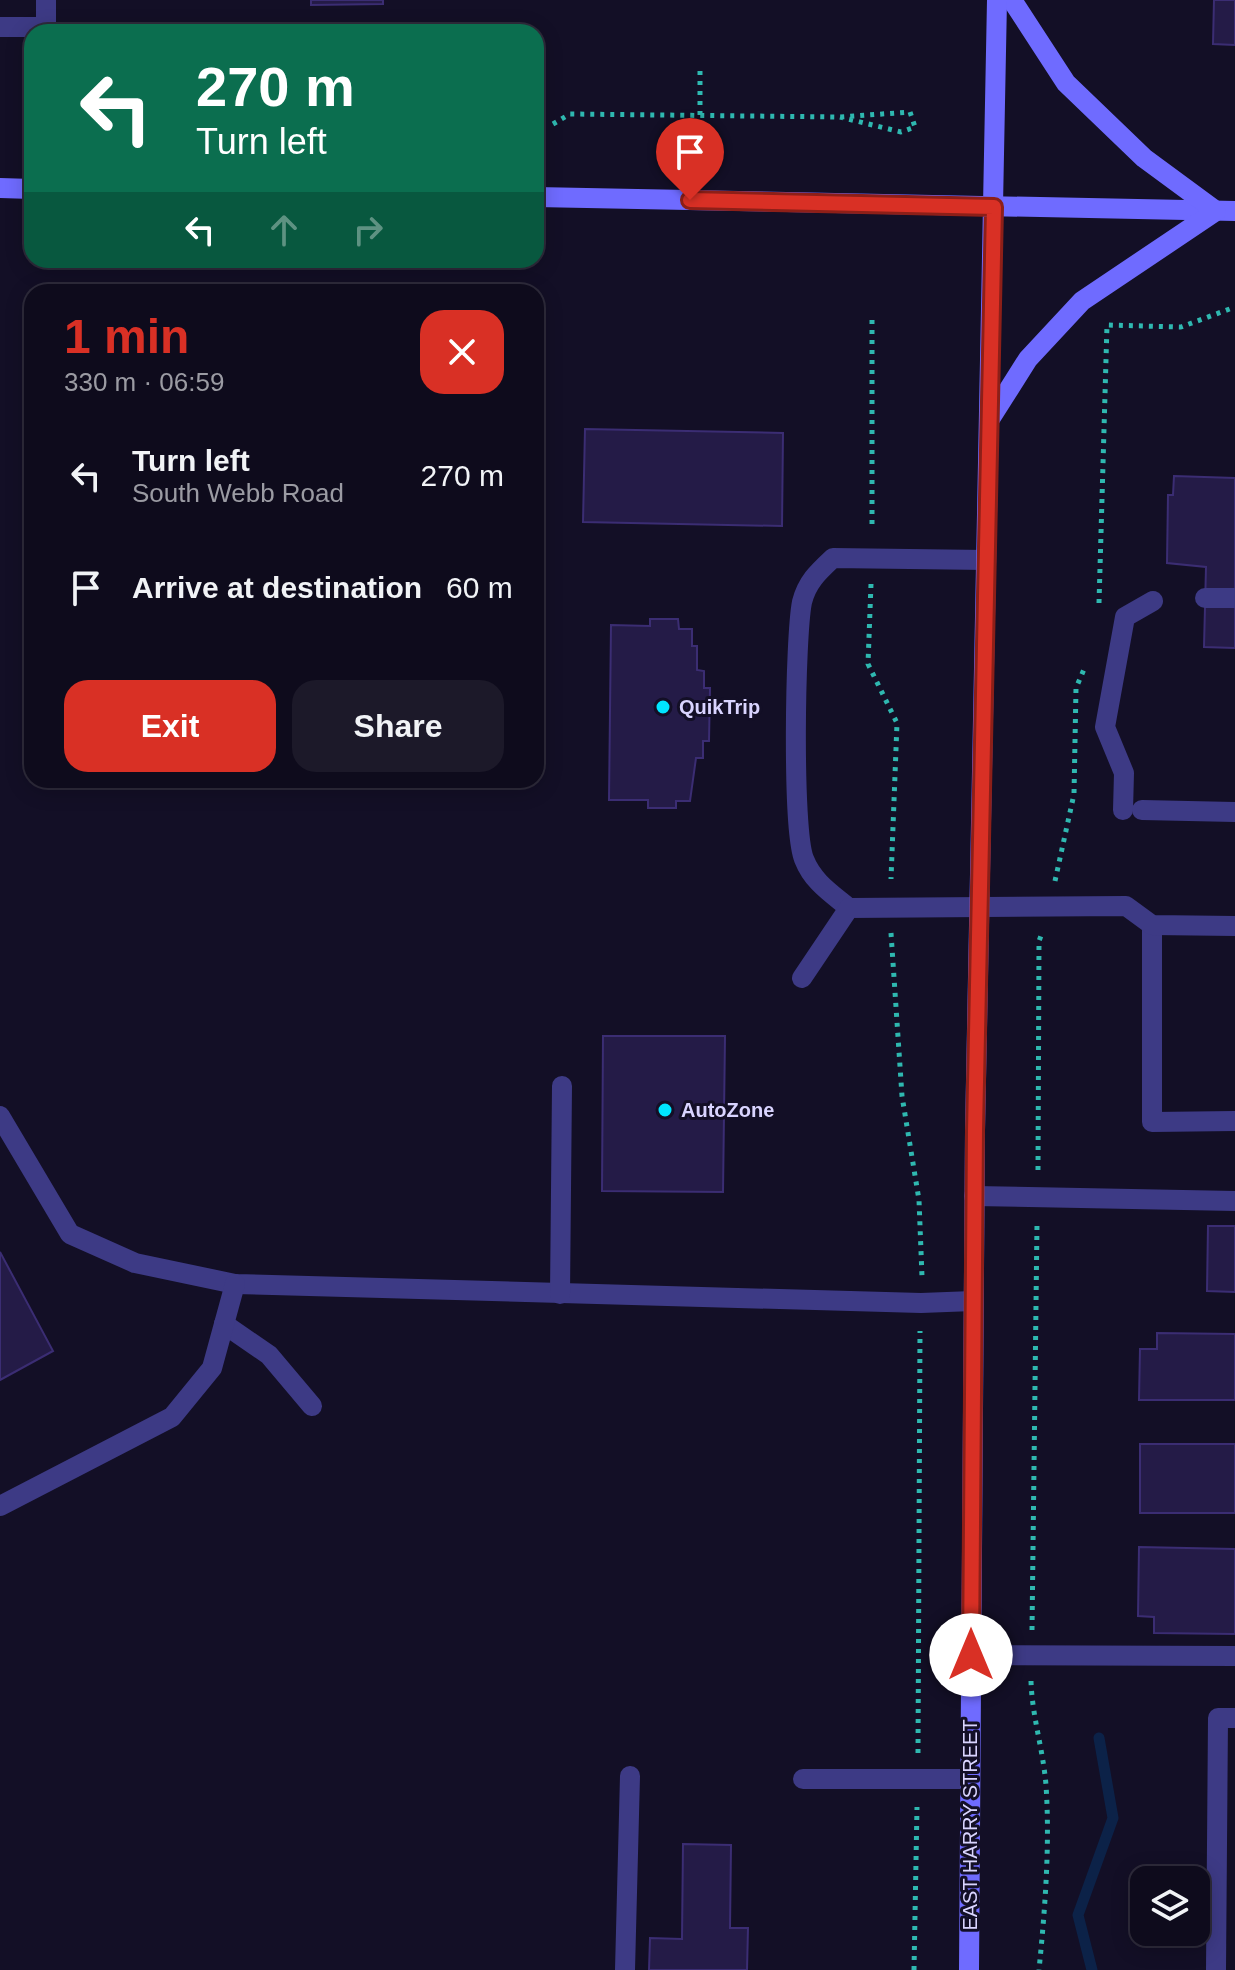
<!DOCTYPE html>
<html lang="en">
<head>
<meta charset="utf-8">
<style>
  body { margin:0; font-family:Helvetica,sans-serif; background:#1c1929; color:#f1f3f6; height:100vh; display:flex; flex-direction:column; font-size:30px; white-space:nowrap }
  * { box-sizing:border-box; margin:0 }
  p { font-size:26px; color:#9b9ba3 }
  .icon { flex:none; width:44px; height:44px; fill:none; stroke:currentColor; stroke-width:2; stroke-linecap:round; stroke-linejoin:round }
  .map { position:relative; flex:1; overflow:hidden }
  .sheet { position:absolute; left:24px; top:284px; width:520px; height:504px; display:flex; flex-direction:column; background:#0e0b1c; border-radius:24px; box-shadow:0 4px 20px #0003,0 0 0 2px #2e2b3b }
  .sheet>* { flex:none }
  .guide { position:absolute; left:24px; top:24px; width:520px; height:244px; border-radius:24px; box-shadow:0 4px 20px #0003,0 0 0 2px #2e2b3b; background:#0b6e4f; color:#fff; overflow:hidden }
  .fabs { position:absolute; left:1130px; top:1866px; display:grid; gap:16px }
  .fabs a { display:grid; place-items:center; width:80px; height:80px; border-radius:16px; background:#0e0b1c; box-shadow:0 4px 20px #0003,0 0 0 2px #2e2b3b; font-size:40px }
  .pin { position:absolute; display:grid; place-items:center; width:68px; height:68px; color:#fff; margin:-82px -34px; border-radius:50% 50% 50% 0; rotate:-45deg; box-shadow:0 0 8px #0007 }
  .pin .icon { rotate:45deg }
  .me { position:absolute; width:88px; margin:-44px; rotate:0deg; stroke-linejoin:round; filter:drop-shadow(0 0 6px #0008) }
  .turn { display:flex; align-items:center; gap:28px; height:168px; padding:0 40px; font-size:36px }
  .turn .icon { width:104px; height:104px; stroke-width:2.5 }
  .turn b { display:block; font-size:56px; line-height:68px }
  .lanes { display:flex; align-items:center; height:76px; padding:0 40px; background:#0003; justify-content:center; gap:40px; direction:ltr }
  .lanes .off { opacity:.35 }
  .round { display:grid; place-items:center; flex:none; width:84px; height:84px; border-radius:24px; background:#1c1929 }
  .head { display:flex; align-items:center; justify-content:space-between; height:136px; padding:0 40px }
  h1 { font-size:48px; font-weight:700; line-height:60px; color:#d93025 }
  .action { display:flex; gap:16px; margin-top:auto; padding:16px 40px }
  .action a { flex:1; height:92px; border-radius:24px; background:#d93025; color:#fff; font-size:32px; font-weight:700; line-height:92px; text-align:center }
  .action a+a { background:#1c1929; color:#f1f3f6 }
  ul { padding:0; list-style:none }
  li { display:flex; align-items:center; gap:24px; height:112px; padding:0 40px }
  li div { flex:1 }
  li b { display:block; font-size:30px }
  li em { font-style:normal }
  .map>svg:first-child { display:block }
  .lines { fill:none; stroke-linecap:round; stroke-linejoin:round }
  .stream { stroke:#0c2248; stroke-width:11 }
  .building { fill:#241b47; stroke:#3b2d73; stroke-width:2 }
  .path { stroke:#2fb8b0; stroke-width:5; stroke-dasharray:4 6; stroke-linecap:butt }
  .lane { stroke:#3d3a85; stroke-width:20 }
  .secondary { stroke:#6f6bff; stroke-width:20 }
  .route-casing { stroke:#8d1f18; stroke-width:20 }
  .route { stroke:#d93025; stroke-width:14 }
  .poi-dot { fill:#00e5ff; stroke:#130f26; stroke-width:3 }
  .labels { text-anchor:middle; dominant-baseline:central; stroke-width:6; stroke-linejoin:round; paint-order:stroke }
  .poi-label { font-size:20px; font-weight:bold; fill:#d9d4ff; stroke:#130f26; text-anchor:start }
  .street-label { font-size:20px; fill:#d9d4ff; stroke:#130f26 }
</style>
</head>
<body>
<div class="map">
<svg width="1235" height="1970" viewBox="0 0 1235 1970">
  <rect width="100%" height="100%" fill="#130f26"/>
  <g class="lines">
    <path class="stream" d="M1092,1970l-14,-55 35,-97 -14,-80"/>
  </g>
  <g class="building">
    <path d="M311,0h72v4l-72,1z"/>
    <path d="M1214,0h21v45l-22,-1z"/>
    <path d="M585,429l198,4 -1,93 -199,-4z"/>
    <path d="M1174,476l61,2v170l-31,-1 2,-80 -39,-4 1,-68h5z"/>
    <path d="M650,619h28l1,10h13v17h5v24l7,1v17h6l-1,53h-6v17h-7l-6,43h-14v7h-28v-8h-39l2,-175 39,1z"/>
    <path d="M603,1036h122l-2,156 -121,-1z"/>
    <path d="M1208,1226h27v66l-28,-1z"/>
    <path d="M0,1252l53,99 -53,29z"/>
    <path d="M1157,1333l78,1v66h-96l1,-51h17z"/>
    <rect x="1140" y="1444" width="95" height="69"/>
    <path d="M1139,1547l96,2v85l-81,-1v-16l-16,-1z"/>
    <path d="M683,1844l48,1 -1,83h18l-1,42h-98l1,-32 32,1z"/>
  </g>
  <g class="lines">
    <g class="path">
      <path d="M700,115v-44"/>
      <path d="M553,124l17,-10 270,3 70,-5 5,15 -14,5 -61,-15"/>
      <path d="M872,320v210"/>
      <path d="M871,584l-3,80 29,59 -6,156"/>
      <path d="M1099,603l8,-278 74,2 54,-20"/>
      <path d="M1055,881l19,-87 2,-106 9,-21"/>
      <path d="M891,933l11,163 17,104 3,77"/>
      <path d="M1038,1170l1,-229 3,-8"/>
      <path d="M1032,1630l5,-406"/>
      <path d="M1031,1681c1,35 12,68 15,104 4,61 -1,124 -7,185"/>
      <path d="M918,1753l2,-422"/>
      <path d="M914,1970l3,-163"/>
    </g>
    <g class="lane">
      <path d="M0,27h46v-27"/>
      <path d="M1205,598h30"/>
      <path d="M1123,810l1,-37 -19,-46 20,-110 28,-16"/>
      <path d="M1142,810l93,2"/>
      <path d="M849,908c-18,-15 -36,-26 -45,-49 -12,-30 -9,-221 -2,-257 5,-20 16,-30 31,-44l153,2"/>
      <path d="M1152,925v197l83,-1"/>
      <path d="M802,978l47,-70 277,-2 26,19 83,1"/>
      <path d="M0,1116l70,118 65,29 100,21 686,19 52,-2"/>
      <path d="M974,1196l261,5"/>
      <path d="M560,1294l2,-208"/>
      <path d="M224,1324l45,31 43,51"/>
      <path d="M0,1506l172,-89 40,-49 23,-84"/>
      <path d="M971,1655l264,1"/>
      <path d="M803,1779h167"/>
      <path d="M625,1970l5,-194"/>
      <path d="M1216,1970l2,-252h17"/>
    </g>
    <g class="secondary">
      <path d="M0,188l32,1"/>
      <path d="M536,197l699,14"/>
      <path d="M990,419l38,-60 54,-58 134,-90 -72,-53 -78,-75 -54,-83"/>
      <path d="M969,1970l6,-839 22,-1131"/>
    </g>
  </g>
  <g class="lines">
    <defs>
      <path id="route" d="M690,200l304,7 -19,924 -4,524"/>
    </defs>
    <use href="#route" class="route-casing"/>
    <use href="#route" class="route"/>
  </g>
  <g class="poi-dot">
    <circle cx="663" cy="707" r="8"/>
    <circle cx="665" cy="1110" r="8"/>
  </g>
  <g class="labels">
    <g class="poi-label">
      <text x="679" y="707">QuikTrip</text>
      <text x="681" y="1110">AutoZone</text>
    </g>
    <g class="street-label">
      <text transform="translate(970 1825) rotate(-90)">EAST HARRY STREET</text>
    </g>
  </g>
</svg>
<div class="fabs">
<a><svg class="icon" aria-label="layers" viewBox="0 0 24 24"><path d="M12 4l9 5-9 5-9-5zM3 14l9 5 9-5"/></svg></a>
</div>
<div class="pin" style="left:690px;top:200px;background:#d93025"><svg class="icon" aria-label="arrive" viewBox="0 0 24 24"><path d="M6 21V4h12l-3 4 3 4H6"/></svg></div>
<svg class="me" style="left:971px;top:1655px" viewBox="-20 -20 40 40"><circle r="19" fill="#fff"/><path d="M0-13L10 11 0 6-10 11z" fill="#d93025"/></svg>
<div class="guide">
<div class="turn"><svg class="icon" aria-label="left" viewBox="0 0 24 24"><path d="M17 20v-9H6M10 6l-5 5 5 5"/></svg><div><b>270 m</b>Turn left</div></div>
<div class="lanes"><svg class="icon" aria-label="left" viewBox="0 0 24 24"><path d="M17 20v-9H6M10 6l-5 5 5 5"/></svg><svg class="icon off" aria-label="ahead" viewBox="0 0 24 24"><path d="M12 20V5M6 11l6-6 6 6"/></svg><svg class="icon off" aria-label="right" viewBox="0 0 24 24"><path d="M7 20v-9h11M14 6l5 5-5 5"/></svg></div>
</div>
<section class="sheet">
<div class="head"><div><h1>1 min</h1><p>330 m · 06:59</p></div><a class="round" style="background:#d93025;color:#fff"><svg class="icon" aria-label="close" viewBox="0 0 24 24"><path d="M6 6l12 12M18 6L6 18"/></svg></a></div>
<ul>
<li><svg class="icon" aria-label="left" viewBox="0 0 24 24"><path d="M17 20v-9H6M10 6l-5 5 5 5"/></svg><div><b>Turn left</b><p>South Webb Road</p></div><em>270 m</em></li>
<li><svg class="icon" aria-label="arrive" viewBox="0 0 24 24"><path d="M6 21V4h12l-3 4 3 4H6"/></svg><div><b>Arrive at destination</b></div><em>60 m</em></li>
</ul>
<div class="action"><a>Exit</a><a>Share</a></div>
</section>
</div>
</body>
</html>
